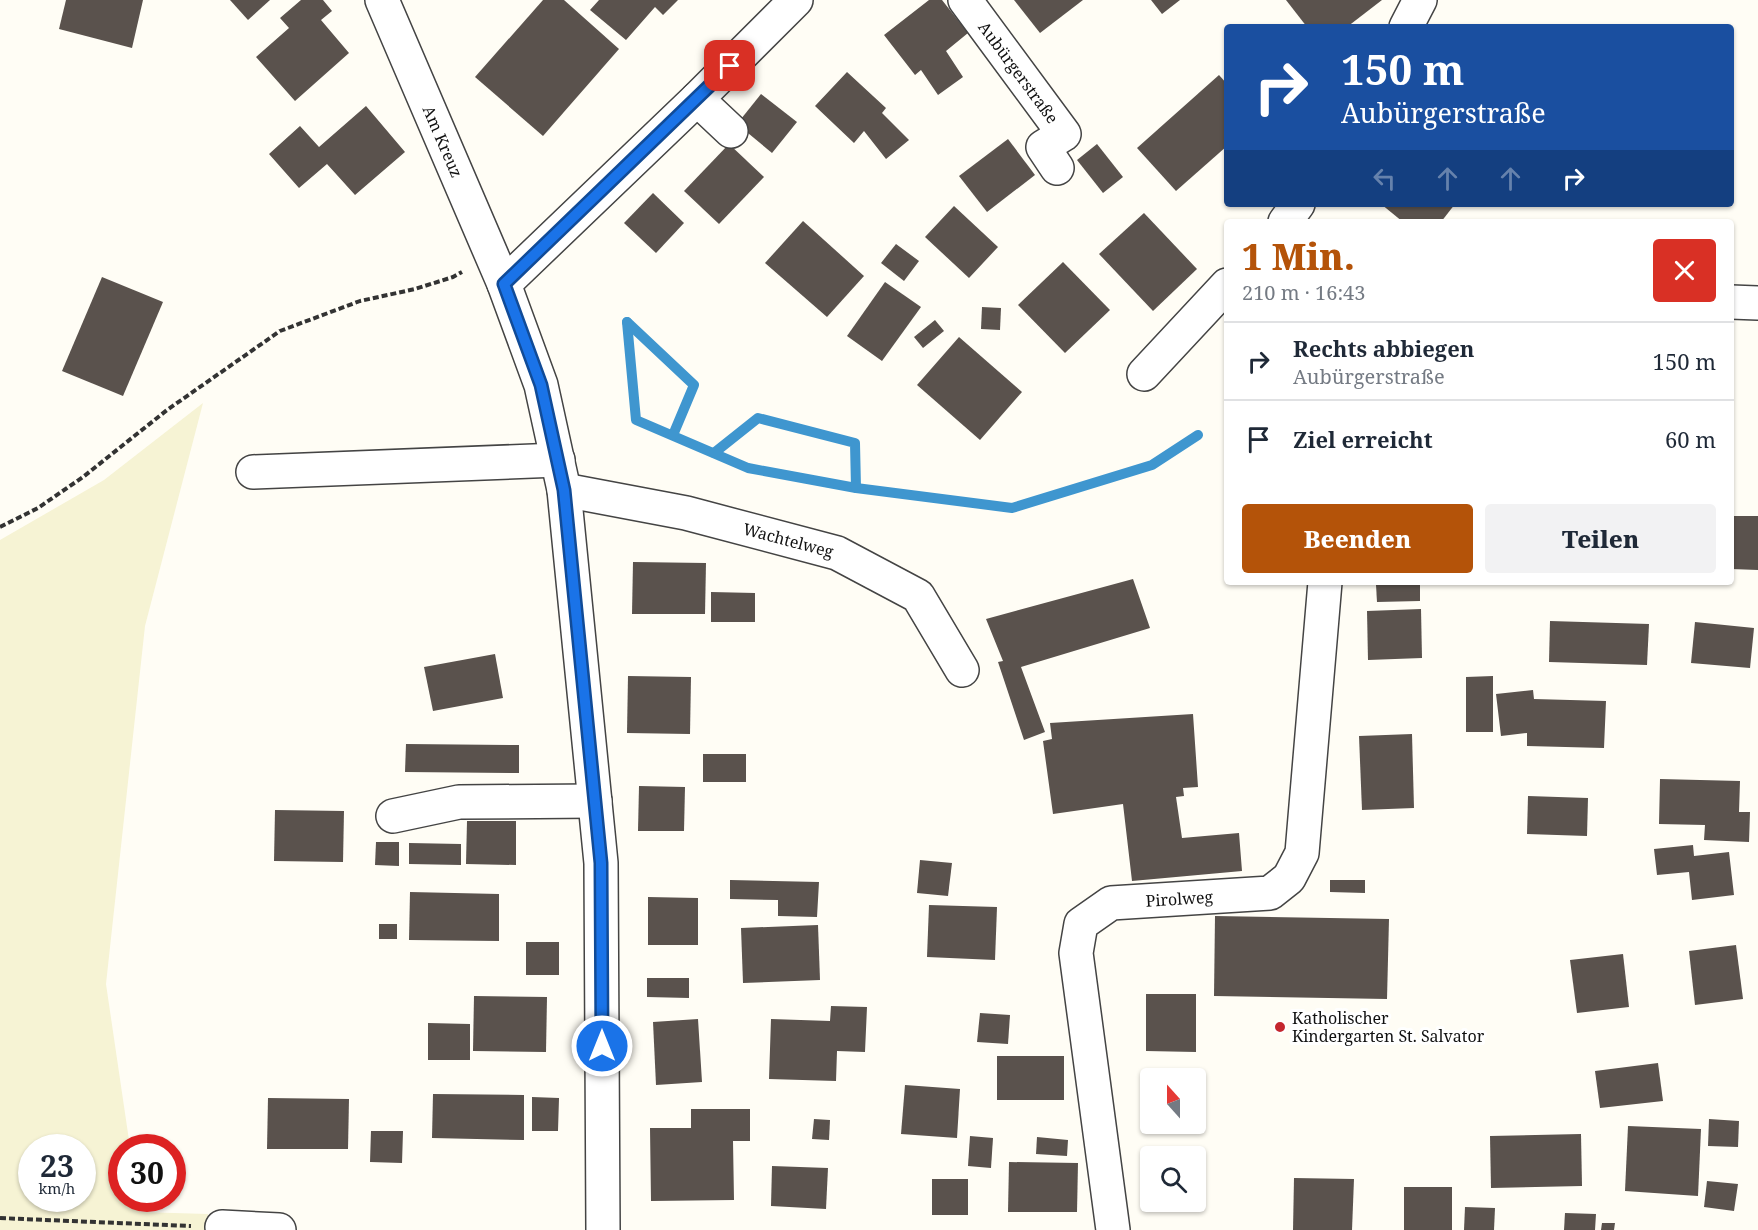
<!DOCTYPE html>
<html lang="de">
<head>
<meta charset="utf-8">
<style>
  body { margin:0; font-family:"Noto Serif",serif; background:#f2f2f3; color:#1f2937; height:100vh; display:flex; flex-direction:column; font-size:22px; white-space:nowrap }
  * { box-sizing:border-box; margin:0 }
  p { font-size:20px; color:#747a83 }
  .icon { flex:none; width:33px; height:33px; fill:none; stroke:currentColor; stroke-width:2; stroke-linecap:round; stroke-linejoin:round }
  .map { position:relative; flex:1; overflow:hidden }
  .panel { position:absolute; left:1224px; top:219px; width:510px; height:366px; display:flex; flex-direction:column; background:#fff; border-radius:6px; box-shadow:0 2px 4px #0004 }
  .panel>* { flex:none }
  .banner { position:absolute; left:1224px; top:24px; width:510px; height:183px; border-radius:6px; box-shadow:0 2px 4px #0004; background:#1a4fa0; color:#fff; overflow:hidden }
  .needle { width:39px; rotate:339deg }
  .controls { position:absolute; left:1140px; top:1068px; display:grid; gap:12px }
  .controls a { display:grid; place-items:center; width:66px; height:66px; border-radius:6px; background:#fff; box-shadow:0 2px 4px #0004; font-size:30px }
  .speed { position:absolute; left:18px; top:1134px; display:flex; gap:12px; font-size:30px; font-weight:700; text-align:center }
  .speed>* { display:grid; place-content:center; width:78px; height:78px; border-radius:50%; background:#fff; box-shadow:0 2px 4px #0004; line-height:1 }
  .speed small { font-size:15px; font-weight:400 }
  .speed .limit { border:9px solid #d22; background:#fff; color:#111 }
  .pin { position:absolute; display:grid; place-items:center; width:51px; height:51px; color:#fff; margin:-26px; border-radius:12px; box-shadow:0 3px 9px #0006 }
  .me { position:absolute; width:66px; margin:-33px; rotate:0deg; stroke-linejoin:round; filter:drop-shadow(0 0 4px #0008) }
  .turn { display:flex; align-items:center; gap:21px; height:126px; padding:0 18px; font-size:27px }
  .turn .icon { width:78px; height:78px; stroke-width:2.5 }
  .turn b { display:block; font-size:42px; line-height:51px }
  .lanes { display:flex; align-items:center; height:57px; padding:0 18px; background:#0003; justify-content:center; gap:30px; direction:ltr }
  .lanes .off { opacity:.35 }
  .round { display:grid; place-items:center; flex:none; width:63px; height:63px; border-radius:6px; background:#f2f2f3 }
  .overview { display:flex; align-items:center; justify-content:space-between; height:102px; padding:0 18px }
  h1 { font-size:36px; font-weight:800; line-height:45px; color:#b45309 }
  .primary-button { display:flex; gap:12px; margin-top:auto; padding:12px 18px }
  .primary-button a { flex:1; height:69px; border-radius:6px; background:#b45309; color:#fff; font-size:24px; font-weight:800; line-height:69px; text-align:center }
  .primary-button a+a { background:#f2f2f3; color:#1f2937 }
  ul { padding:0; list-style:none }
  li { display:flex; align-items:center; gap:18px; height:78px; padding:0 18px; border-top:2px solid #e0e1e3 }
  li div { flex:1 }
  li b { display:block; font-size:22px }
  li em { font-style:normal }
  .map>svg:first-child { display:block }
  .farmland { fill:#f6f3d4; fill-rule:evenodd }
  .lines { fill:none; stroke-linecap:round; stroke-linejoin:round }
  .stream { stroke:#3f96cf; stroke-width:10 }
  .building { fill:#5a524d }
  .minor-casing { stroke:#444; stroke-width:36 }
  .path { stroke:#333; stroke-width:4; stroke-dasharray:6 3; stroke-linecap:butt }
  .minor { stroke:#fff; stroke-width:33 }
  .route-casing { stroke:#114b97; stroke-width:15 }
  .route { stroke:#1a73e8; stroke-width:10 }
  .poi-dot { fill:#c4262e; stroke:#fff; stroke-width:2 }
  .labels { text-anchor:middle; dominant-baseline:central; stroke-width:6; stroke-linejoin:round; paint-order:stroke }
  .street-label { font-size:16px; fill:#111; stroke:#fff }
  .poi-label { font-size:16px; fill:#111; stroke:#fff; text-anchor:start }
</style>
</head>
<body>
<div class="map">
<svg width="1758" height="1230" viewBox="0 0 1758 1230">
  <rect width="100%" height="100%" fill="#fffdf5"/>
  <path class="farmland" d="M203,403l-58,223 -39,358 24,163 -8,1v50l16,1 2,13 68,2 -1,16h-207v-690l104,-60zM32,1148h50v50h-50z"/>
  <g class="lines">
    <g class="stream">
      <path d="M627,322l9,98 112,48 108,20 156,20 140,-43 46,-30"/>
      <path d="M627,322l67,63 -21,50"/>
      <path d="M714,453l44,-35 97,25 1,45"/>
    </g>
  </g>
  <g class="building">
    <path d="M66,0h77l-11,48 -73,-19z"/>
    <path d="M230,0h40l-22,20z"/>
    <path d="M301,0h22l9,11 -11,9 28,33 -54,48 -39,-44 33,-29 -9,-10z"/>
    <path d="M543,0h21l55,49 -76,87 -68,-59z"/>
    <path d="M599,0h79l-15,15 -8,-8 -29,33 -36,-30z"/>
    <path d="M929,0h13l26,33 -22,18 17,26 -25,18 -17,-25 -6,5 -31,-40z"/>
    <path d="M1014,0h69l-43,33z"/>
    <path d="M1151,0h29l-18,14z"/>
    <path d="M1286,0h96l-35,27h-40z"/>
    <path d="M847,72l39,36 -4,5 27,27 -23,19 -22,-28 -10,12 -39,-37z"/>
    <path d="M1219,75l8,9v62l-51,45 -39,-43z"/>
    <path d="M761,94l36,28 -25,31 -35,-29z"/>
    <path d="M366,106l39,46 -50,43 -28,-31 -28,24 -30,-34 31,-28 19,21z"/>
    <path d="M1008,139l27,36 -48,37 -28,-36z"/>
    <path d="M729,144l35,33 -45,47 -35,-33z"/>
    <path d="M1097,144l26,33 -20,16 -26,-33z"/>
    <path d="M653,193l31,30 -28,30 -32,-30z"/>
    <path d="M1381,204h74l-14,18h-38z"/>
    <path d="M954,206l44,41 -29,31 -44,-41z"/>
    <path d="M1144,213l53,56 -44,42 -54,-57z"/>
    <path d="M803,221l61,55 -37,41 -62,-54z"/>
    <path d="M896,244l23,17 -15,20 -23,-18z"/>
    <path d="M1063,262l47,48 -45,43 -47,-48z"/>
    <path d="M102,277l61,25 -40,94 -61,-25z"/>
    <path d="M885,282l36,25 -39,54 -35,-25z"/>
    <path d="M982,307l19,1 -1,22 -19,-1z"/>
    <path d="M935,320l9,11 -21,17 -9,-11z"/>
    <path d="M959,337l63,55 -42,48 -63,-55z"/>
    <path d="M1731,516h27v54l-27,-1z"/>
    <path d="M633,562l73,1 -1,51h-73z"/>
    <path d="M1133,579l17,49 -129,39 24,65 -21,8 -26,-78 5,-1 -17,-42z"/>
    <path d="M1420,584v17l-43,1 -1,-17z"/>
    <path d="M711,592l44,1v29h-44z"/>
    <path d="M1421,609l1,49 -54,2 -1,-49z"/>
    <path d="M1550,621l99,3 -2,41 -98,-3z"/>
    <path d="M1695,622l59,6 -4,40 -59,-5z"/>
    <path d="M495,654l8,44 -70,13 -9,-44z"/>
    <path d="M628,676l63,1 -1,57 -63,-1z"/>
    <path d="M1493,676v56h-27v-55z"/>
    <path d="M1533,690l1,9 72,2 -2,47 -77,-2v-13l-26,3 -5,-42z"/>
    <path d="M1193,714l5,73 -15,1 1,8 -8,1 6,41 57,-5 3,38 -110,10 -9,-77 -70,10 -10,-73 9,-2 -2,-16z"/>
    <path d="M1412,734l2,74 -52,2 -3,-74z"/>
    <path d="M406,744l113,1v28l-114,-1z"/>
    <rect x="703" y="754" width="43" height="28"/>
    <path d="M1660,779l80,2 -1,31h11l-1,30 -45,-2 1,-15 -46,-1z"/>
    <path d="M639,786l46,1 -1,44h-46z"/>
    <path d="M1528,796l60,2 -1,38 -60,-2z"/>
    <path d="M275,810l69,1 -1,51 -69,-1z"/>
    <path d="M467,821h49v44l-50,-1z"/>
    <path d="M376,842h23v24l-24,-1z"/>
    <path d="M409,843l52,1v21l-52,-1z"/>
    <path d="M1693,845l1,11 35,-4 5,43 -42,5 -3,-28 -32,3 -3,-26z"/>
    <path d="M920,860l32,3 -4,33 -31,-3z"/>
    <path d="M730,880l89,2 -2,35 -39,-1v-16l-48,-1z"/>
    <path d="M1330,880h35v13l-35,-1z"/>
    <path d="M410,892l89,2v47l-90,-1z"/>
    <path d="M648,897l50,1v47h-50z"/>
    <path d="M929,905l68,2 -2,53 -68,-3z"/>
    <path d="M1215,916l174,3 -2,80 -173,-3z"/>
    <rect x="379" y="924" width="18" height="15"/>
    <path d="M818,925l2,55 -77,3 -2,-55z"/>
    <rect x="526" y="942" width="33" height="33"/>
    <path d="M1736,945l7,54 -48,6 -6,-54z"/>
    <path d="M1623,954l6,53 -52,6 -7,-53z"/>
    <path d="M647,978h42v20l-42,-1z"/>
    <path d="M1146,994h50v58l-50,-1z"/>
    <path d="M474,996l73,1 -1,55 -73,-1z"/>
    <path d="M831,1006l36,1 -2,45 -28,-1 -1,30 -67,-2 2,-60 59,2z"/>
    <path d="M980,1013l30,2 -2,29 -31,-2z"/>
    <path d="M698,1019l4,63 -46,3 -3,-63z"/>
    <path d="M428,1023l42,1v36h-42z"/>
    <rect x="997" y="1056" width="67" height="44"/>
    <path d="M1658,1063l5,38 -63,7 -5,-37z"/>
    <path d="M905,1085l55,4 -3,49 -56,-4z"/>
    <path d="M433,1094l91,1v45l-92,-2z"/>
    <path d="M532,1097l27,1 -1,33h-26z"/>
    <path d="M268,1098l81,1 -1,50h-81z"/>
    <path d="M691,1109h59v32h-17l1,59 -83,1 -1,-73h41z"/>
    <path d="M814,1119l16,1 -1,20 -17,-1z"/>
    <path d="M1709,1119l30,2 -1,26 -30,-1z"/>
    <path d="M1628,1126l73,3 -3,67 -73,-5z"/>
    <path d="M371,1131h32l-1,32 -32,-1z"/>
    <path d="M1581,1134l1,52 -91,2 -1,-52z"/>
    <path d="M970,1136l23,2 -2,30 -23,-2z"/>
    <path d="M1037,1137l31,3 -1,16 -31,-2z"/>
    <path d="M1009,1162l69,1 -1,49h-69z"/>
    <path d="M772,1166l56,2 -2,41 -55,-3z"/>
    <path d="M1294,1178l60,1 -2,51h-59z"/>
    <rect x="932" y="1179" width="36" height="36"/>
    <path d="M1707,1181l31,3 -4,27 -30,-4z"/>
    <rect x="1404" y="1187" width="48" height="43"/>
    <path d="M1465,1207l30,1 -1,22h-30z"/>
    <path d="M1565,1213l31,1 -1,16h-31z"/>
    <path d="M1602,1223h13l-1,7h-13z"/>
  </g>
  <g class="lines">
    <defs>
      <g id="minor">
        <path id="s1" d="M382,0l122,284"/>
        <path id="s2" d="M965,0l99,134 -21,13 14,21"/>
        <path d="M1406,27l14,-27"/>
        <path d="M697,99l34,32"/>
        <path d="M1285,222l13,-18"/>
        <path d="M1731,302l27,1"/>
        <path d="M1144,374l83,-89"/>
        <path d="M253,472l305,-12"/>
        <path id="s3" d="M564,490l122,23 151,40 81,43 44,74"/>
        <path d="M393,816l66,-14 136,-1"/>
        <path d="M222,1227l57,3"/>
        <path d="M603,1230l-2,-367 -37,-373 -23,-105 -37,-101 193,-185 99,-99"/>
        <path id="s4" d="M1113,1230l-37,-277 5,-29 30,-21 159,-10 19,-15 13,-25 23,-271"/>
      </g>
    </defs>
    <use href="#minor" class="minor-casing"/>
    <g class="path">
      <path d="M0,527l38,-19 45,-31 84,-67 113,-79 80,-30 55,-12 38,-12 9,-5"/>
      <path d="M0,1218l191,8"/>
    </g>
    <use href="#minor" class="minor"/>
  </g>
  <g class="lines">
    <defs>
      <path id="route" d="M602,1046l-1,-183 -37,-373 -23,-105 -37,-101 226,-218"/>
    </defs>
    <use href="#route" class="route-casing"/>
    <use href="#route" class="route"/>
  </g>
  <circle class="poi-dot" cx="1280" cy="1027" r="6"/>
  <g class="labels">
    <g class="street-label">
      <text stroke="none"><textPath href="#s2" startOffset="90">Aubürgerstraße</textPath></text>
      <text stroke="none"><textPath href="#s1" startOffset="154">Am Kreuz</textPath></text>
      <text stroke="none"><textPath href="#s3" startOffset="230">Wachtelweg</textPath></text>
      <text stroke="none"><textPath href="#s4" startOffset="414">Pirolweg</textPath></text>
    </g>
    <g class="poi-label">
      <text x="1292" y="1018">Katholischer<tspan x="1292" dy="18">Kindergarten St. Salvator</tspan></text>
    </g>
  </g>
</svg>
<div class="controls">
<a><svg class="needle" viewBox="-14 -14 28 28"><path d="M0-13l5 13h-10z" fill="#e53935"/><path d="M0 13l5-13h-10z" fill="#747a83"/></svg></a>
<a><svg class="icon" aria-label="search" viewBox="0 0 24 24"><circle cx="10" cy="10" r="6"/><path d="M15 15l6 6"/></svg></a>
</div>
<div class="speed"><div>23<small>km/h</small></div><div class="limit">30</div></div>
<div class="pin" style="left:730px;top:66px;background:#d93025"><svg class="icon" aria-label="arrive" viewBox="0 0 24 24"><path d="M6 21V4h12l-3 4 3 4H6"/></svg></div>
<svg class="me" style="left:602px;top:1046px" viewBox="-20 -20 40 40"><circle r="17" fill="#1a73e8" stroke="#fff" stroke-width="3"/><path d="M0-11L8 9 0 5-8 9z" fill="#fff"/></svg>
<div class="banner">
<div class="turn"><svg class="icon" aria-label="right" viewBox="0 0 24 24"><path d="M7 20v-9h11M14 6l5 5-5 5"/></svg><div><b>150 m</b>Aubürgerstraße</div></div>
<div class="lanes"><svg class="icon off" aria-label="left" viewBox="0 0 24 24"><path d="M17 20v-9H6M10 6l-5 5 5 5"/></svg><svg class="icon off" aria-label="ahead" viewBox="0 0 24 24"><path d="M12 20V5M6 11l6-6 6 6"/></svg><svg class="icon off" aria-label="ahead" viewBox="0 0 24 24"><path d="M12 20V5M6 11l6-6 6 6"/></svg><svg class="icon" aria-label="right" viewBox="0 0 24 24"><path d="M7 20v-9h11M14 6l5 5-5 5"/></svg></div>
</div>
<section class="panel">
<div class="overview"><div><h1>1 Min.</h1><p>210 m · 16:43</p></div><a class="round" style="background:#d93025;color:#fff"><svg class="icon" aria-label="close" viewBox="0 0 24 24"><path d="M6 6l12 12M18 6L6 18"/></svg></a></div>
<ul>
<li><svg class="icon" aria-label="right" viewBox="0 0 24 24"><path d="M7 20v-9h11M14 6l5 5-5 5"/></svg><div><b>Rechts abbiegen</b><p>Aubürgerstraße</p></div><em>150 m</em></li>
<li><svg class="icon" aria-label="arrive" viewBox="0 0 24 24"><path d="M6 21V4h12l-3 4 3 4H6"/></svg><div><b>Ziel erreicht</b></div><em>60 m</em></li>
</ul>
<div class="primary-button"><a>Beenden</a><a>Teilen</a></div>
</section>
</div>
</body>
</html>
